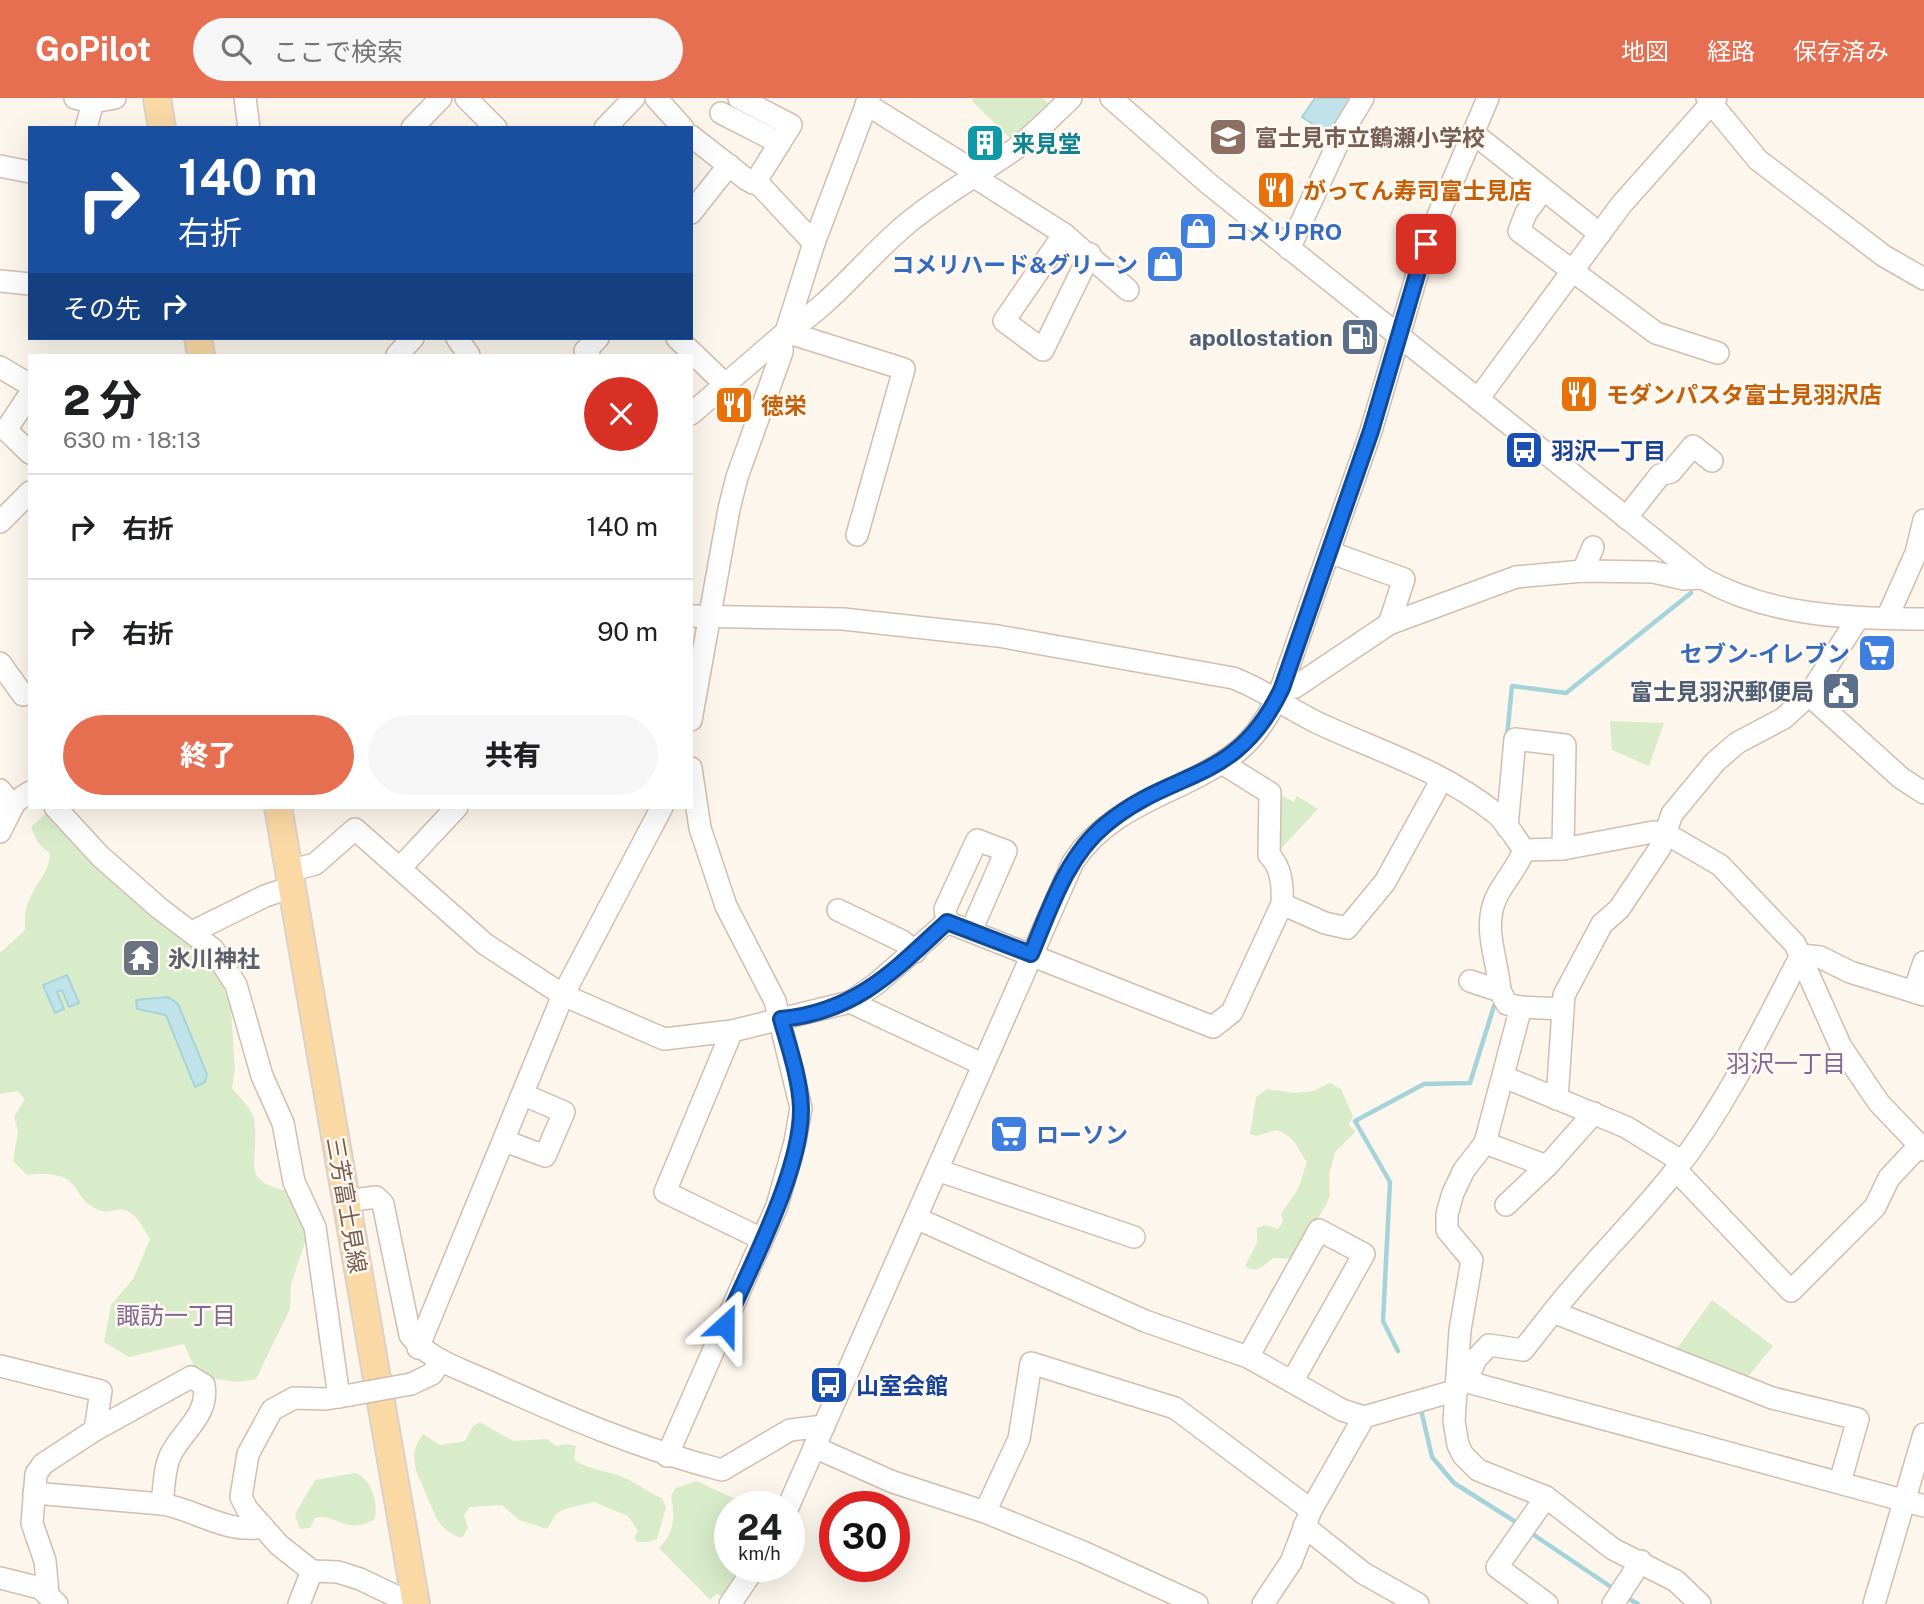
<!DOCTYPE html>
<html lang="ja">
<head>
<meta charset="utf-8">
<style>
  body { margin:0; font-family:"Public Sans","Noto Sans JP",sans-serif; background:#f6f6f6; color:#202124; height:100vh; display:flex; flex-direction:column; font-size:26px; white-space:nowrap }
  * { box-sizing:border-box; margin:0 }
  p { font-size:23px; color:#757577 }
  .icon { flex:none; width:38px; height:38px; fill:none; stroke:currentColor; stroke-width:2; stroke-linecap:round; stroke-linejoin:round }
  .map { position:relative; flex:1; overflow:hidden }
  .details { position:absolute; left:28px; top:256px; width:665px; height:455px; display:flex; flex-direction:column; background:#fff; border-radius:0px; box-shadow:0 7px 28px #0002 }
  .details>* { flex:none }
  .top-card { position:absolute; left:28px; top:28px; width:665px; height:214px; border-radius:0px; box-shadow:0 7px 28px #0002; background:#1a4fa0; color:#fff; overflow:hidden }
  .speed { position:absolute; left:714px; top:1393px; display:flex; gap:14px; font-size:35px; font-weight:700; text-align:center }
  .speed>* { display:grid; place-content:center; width:91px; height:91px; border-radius:50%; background:#fff; box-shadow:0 7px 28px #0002; line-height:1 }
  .speed small { font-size:18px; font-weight:400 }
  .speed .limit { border:10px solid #d22; background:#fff; color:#111 }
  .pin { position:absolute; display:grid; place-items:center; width:60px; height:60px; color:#fff; margin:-30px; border-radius:14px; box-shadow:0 4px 10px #0006 }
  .me { position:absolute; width:77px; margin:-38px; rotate:24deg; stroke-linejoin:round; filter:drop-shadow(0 0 5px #0008) }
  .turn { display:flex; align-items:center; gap:24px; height:147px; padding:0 35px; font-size:32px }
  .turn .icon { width:91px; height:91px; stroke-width:2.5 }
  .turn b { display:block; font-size:49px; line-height:60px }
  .then { display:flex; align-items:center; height:66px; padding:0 35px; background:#0003; gap:14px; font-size:26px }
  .round { display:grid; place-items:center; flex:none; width:74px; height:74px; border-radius:37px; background:#f6f6f6 }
  .summary { display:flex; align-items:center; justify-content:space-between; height:119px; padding:0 35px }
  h1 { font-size:42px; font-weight:800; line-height:52px }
  .primary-button { display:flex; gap:14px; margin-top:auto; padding:14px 35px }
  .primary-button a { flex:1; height:80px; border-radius:42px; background:#e76f51; color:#fff; font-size:28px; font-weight:800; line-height:80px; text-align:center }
  .primary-button a+a { background:#f6f6f6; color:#202124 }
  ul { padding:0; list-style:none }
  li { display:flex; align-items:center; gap:21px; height:105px; padding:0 35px; border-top:2px solid #e0e0e0 }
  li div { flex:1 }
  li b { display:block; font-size:26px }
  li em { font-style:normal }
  header { display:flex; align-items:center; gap:42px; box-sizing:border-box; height:98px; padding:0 35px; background:#e76f51; color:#fff }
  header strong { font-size:33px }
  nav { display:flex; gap:38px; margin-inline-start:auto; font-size:24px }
  .search { width:490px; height:63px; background:#f6f6f6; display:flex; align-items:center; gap:18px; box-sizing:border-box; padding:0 24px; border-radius:38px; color:#757577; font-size:26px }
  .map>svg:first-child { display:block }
  .green { fill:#d8ecc9 }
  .water { fill:#bfe3e8; stroke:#a5d3da; stroke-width:2 }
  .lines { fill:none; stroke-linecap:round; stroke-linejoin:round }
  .stream { stroke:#a5d3da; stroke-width:4.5 }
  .minor-casing { stroke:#d1beb0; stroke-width:24 }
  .major-casing { stroke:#dad1cd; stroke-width:30 }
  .minor { stroke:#fff; stroke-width:21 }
  .major { stroke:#fbd9a5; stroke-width:26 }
  .minor-bridge-casing { stroke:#d1beb0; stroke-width:24; stroke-linecap:butt }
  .minor-bridge { stroke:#fff; stroke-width:21 }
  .route-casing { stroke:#114b97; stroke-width:18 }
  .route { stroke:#1a73e8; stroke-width:12 }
  .labels { text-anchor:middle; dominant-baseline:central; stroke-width:5; stroke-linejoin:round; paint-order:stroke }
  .education-label { font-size:23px; font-weight:bold; fill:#785e54; stroke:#fffaf3; text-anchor:start }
  .culture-label { font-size:23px; font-weight:bold; fill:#0d838f; stroke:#fffaf3; text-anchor:start }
  .food-label { font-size:23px; font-weight:bold; fill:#c56008; stroke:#fffaf3; text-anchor:start }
  .shop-label { font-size:23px; font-weight:bold; fill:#366cbe; stroke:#fffaf3; text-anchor:start }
  .service-label { font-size:23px; font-weight:bold; fill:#4e5e75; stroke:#fffaf3; text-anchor:end }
  .transit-label { font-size:23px; font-weight:bold; fill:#164399; stroke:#fffaf3; text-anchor:start }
  .worship-label { font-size:23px; font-weight:bold; fill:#5b616d; stroke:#fffaf3; text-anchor:start }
  .street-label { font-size:23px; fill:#7a5c4d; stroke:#fffaf3 }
  .neighbourhood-label { font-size:24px; fill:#846695; stroke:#fffaf3 }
</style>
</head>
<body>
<header>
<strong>GoPilot</strong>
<div class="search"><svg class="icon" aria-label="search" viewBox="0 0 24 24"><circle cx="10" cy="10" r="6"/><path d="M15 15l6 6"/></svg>ここで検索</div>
<nav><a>地図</a><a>経路</a><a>保存済み</a></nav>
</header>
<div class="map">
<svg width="1924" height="1506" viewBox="0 0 1924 1506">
  <rect width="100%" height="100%" fill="#fdf6ec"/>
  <g class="green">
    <path d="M974,0h69l10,10 -37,36 -44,-43z"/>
    <path d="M1610,623l54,2 -15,43 -37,-16z"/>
    <path d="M1277,695l17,9 3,-6 21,13 -42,45z"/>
    <path d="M55,714l142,132 21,28 13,37 4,59 -3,20c6,8 20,21 22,31 7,44 -19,63 40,73l16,35 -19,57 -1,25 -34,70 -17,3 -40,-5 -15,-33 -55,13 -25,-15 7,-37 22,-26 17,-40c-6,-10 -13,-25 -25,-29 -7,-2 -16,3 -23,1 -35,-11 -14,-43 -75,-36l-14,-14 5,-30 -4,-14 11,-18 -8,-8 -17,3v-141l25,-23c-3,-42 24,-49 25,-76l-12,-11 -7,-16 13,-12z"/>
    <path d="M1330,985l11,6 12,27 -4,9 7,6 -21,21 -6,23 1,20 -3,8 -33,56 -20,-1c-11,6 -16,17 -29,8l12,-23v-15l9,-3 12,4 5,-7 -2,-8 17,-25 9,-27c-12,-15 -8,-23 -31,-32l-19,6 -7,-2 6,-37 11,-8 28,4 18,-2z"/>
    <path d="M1712,1202l61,46 -30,37 -70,-29z"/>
    <path d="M480,1324l33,19 34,-2 9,7 10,-2 10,2 -2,14c16,11 35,10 53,19 14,6 21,14 35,19l4,10 -9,31 -9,3h-11l-3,-4 4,-7 -10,-15 -34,-14 -30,7 -8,5 -9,15 -28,-9 -17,-15 -32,2 -6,8 4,13 -6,10c-25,-8 -26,-22 -36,-44 -9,-22 -20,-37 -3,-60l17,11 25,-4 8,-15z"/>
    <path d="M355,1375c16,5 25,32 19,47 -31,15 -37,-7 -59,-2l-5,10 -10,1 -5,-15 20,-34z"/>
    <path d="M697,1383l55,26h-22v59h12l-18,29h-9l-5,5 -51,-52c16,-16 16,-31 12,-53l5,-7z"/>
  </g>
  <g class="water">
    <path d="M1315,0h37l-24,36 -26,-17z"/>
    <path d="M67,877l12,28 -10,4 -7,-17 -5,2 7,17 -9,4 -12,-28z"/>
    <path d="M168,899l10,7 29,70 -2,8 -10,5 -29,-72 -29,-6 -1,-9z"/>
  </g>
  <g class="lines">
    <g class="stream">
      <path d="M1507,638l5,-50 54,7 125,-100"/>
      <path d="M1398,1253l-15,-30 7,-139 -35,-61 69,-37 46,-1 24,-77"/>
      <path d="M1421,1312l11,47 22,26 65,41"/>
      <path d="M1528,1433l86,58"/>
      <path d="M1624,1498l14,8"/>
    </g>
    <defs>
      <g id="minor">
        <path d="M75,0l18,4 22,-4"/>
        <path d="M245,0l4,30"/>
        <path d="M466,0l30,30"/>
        <path d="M656,0l27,30"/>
        <path d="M1111,0l98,86 493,394c69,39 145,40 222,41"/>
        <path d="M1707,0l51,62 126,96 40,23"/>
        <path d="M866,6l111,69"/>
        <path d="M721,15l59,30"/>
        <path d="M86,30l7,-26"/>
        <path d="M412,30l29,-30"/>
        <path d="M605,30l29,-30"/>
        <path d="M1473,35l127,101"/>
        <path d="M691,38l55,43 7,4 3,-2 35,-56 -52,-27"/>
        <path d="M0,68l30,6"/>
        <path d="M973,78l91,58 64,56"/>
        <path d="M756,83l58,62"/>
        <path d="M1543,92l-17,23 -7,18 137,102 62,20"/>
        <path d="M691,115l38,-48"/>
        <path d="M1064,136l-60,87 39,29 47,-96"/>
        <path d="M1289,151l56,-121 18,-30"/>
        <path d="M0,183l30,3"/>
        <path d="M786,234c48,-29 80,-75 123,-110 34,-28 71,-48 106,-73 20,-15 38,-34 56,-51"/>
        <path d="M786,234l118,37 -47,166"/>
        <path d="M457,240l12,17"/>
        <path d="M677,240l50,48"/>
        <path d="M397,257l16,-17"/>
        <path d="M589,257l-4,-4 13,-13"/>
        <path d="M0,269l30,18"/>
        <path d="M30,296l-24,36 24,23"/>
        <path d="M1478,301l143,-194 95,-107"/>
        <path d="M691,316l95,-82 28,-89 55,-145"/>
        <path d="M1626,420l34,-43 11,-3 22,-26 19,15"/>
        <path d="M0,424l30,-30"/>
        <path d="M1329,454l75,27 -15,45"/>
        <path d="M1583,473l10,-24"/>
        <path d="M691,518l152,3 155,17 235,42c30,11 56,31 85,45 60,28 123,47 176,89 12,9 21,26 30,38l39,-1 90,-17 12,1 55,32 75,79 46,103 38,56 45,47"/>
        <path d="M1887,520l29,-65 8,-33"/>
        <path d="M0,565l23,32"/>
        <path d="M1282,590l13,-1 94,-63 127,-47 67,-6 70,1 31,7 18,-1"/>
        <path d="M1809,597l92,83 23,15"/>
        <path d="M691,622l38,-211 8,-32 45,-125v-15"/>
        <path d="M1222,665l48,30 -1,62c13,12 14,32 13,49"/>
        <path d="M0,692l13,16"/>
        <path d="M55,709l45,49 59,52 54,41 23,36 26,91 21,47 11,59 21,45 24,170"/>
        <path d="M0,714l30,-20"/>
        <path d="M1507,729l8,-88 50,6 -2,104"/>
        <path d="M0,734l13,-26"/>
        <path d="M400,770l57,-61"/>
        <path d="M289,773l26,-7 40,-35 130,115 78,51 101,44 68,-8 118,-29 26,-18 71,-62 266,105 19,-15 50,-108 43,19 22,5 38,-46 57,-103"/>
        <path d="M838,812l64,31 13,11"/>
        <path d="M947,824l-2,-13 32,-69 29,11 -35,80"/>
        <path d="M192,834l73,-36 27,-9"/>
        <path d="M1801,857c-38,73 -75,151 -126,216 -38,49 -84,92 -122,141l219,86 86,21 -18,63"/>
        <path d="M1801,857l19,2 30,15 74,23"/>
        <path d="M1470,883l30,10 7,13 14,3 -36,136 -21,27 -11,23 -6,21v16l25,30 -12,70 -6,91 4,24 5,10 15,15 68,27 67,52 63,32 24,23"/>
        <path d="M1500,893c-2,-30 -16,-58 -6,-88 6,-18 22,-32 30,-53"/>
        <path d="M1914,894l10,-30"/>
        <path d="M850,904l132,62"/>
        <path d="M1521,909l42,2"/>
        <path d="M732,933l-67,161 97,47"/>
        <path d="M1504,979l122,50 55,34"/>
        <path d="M1557,1001l7,-104 38,-71 17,-15 41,-61 12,-34 43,-52 22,-19 47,-25 25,-23 49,-77"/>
        <path d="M505,1043l40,15 19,-44 -40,-17"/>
        <path d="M1485,1045l62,23"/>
        <path d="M937,1072l197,67"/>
        <path d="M1676,1072l115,121 84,-84 14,-29 30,-32"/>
        <path d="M346,1103l30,-4 7,7 27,131c17,24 51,34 77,46 77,35 153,68 235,89l68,-40 34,-4"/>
        <path d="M1506,1107l41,-39 47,-53"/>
        <path d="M916,1120l229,103 103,36 94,53 22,7 93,-27"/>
        <path d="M418,1250l145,-353 99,-188"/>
        <path d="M1248,1259l71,-127 45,24 -71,126"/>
        <path d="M0,1268l101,25 -6,39"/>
        <path d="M1457,1281l467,127"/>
        <path d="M1467,1284l8,-22 14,-15 34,5 30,-38"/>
        <path d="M411,1286l21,-10 9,-14"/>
        <path d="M350,1297l-24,4 -32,-1 -22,12 -24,44 -7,43 6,12 32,36 33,26 26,1 22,7 52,25"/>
        <path d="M814,1349l79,35 92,30 98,40 114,52"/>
        <path d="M667,1358l110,-250 18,-64 6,-34 -26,-107 -49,-95 -26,-78 -9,-60"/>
        <path d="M34,1395l128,11c35,6 64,30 101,23"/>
        <path d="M1546,1399l-49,70 50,37"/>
        <path d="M788,1409l285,-645c40,-61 111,-68 165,-111 17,-14 28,-32 39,-51l94,-269 55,-187 62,-146"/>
        <path d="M985,1414l34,-73 12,-76 144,45 136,102"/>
        <path d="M1304,1428l59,47 55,31"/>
        <path d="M0,1480l40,10 17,16"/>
        <path d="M48,1495l-3,-32 -13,-38 4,-49 7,-10 52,-34 96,-53 13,8c5,30 -20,44 -33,69 -7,13 -7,35 -9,50"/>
        <path d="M299,1506l13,-33"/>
        <path d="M730,1506l26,-38"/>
        <path d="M1263,1506l28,-42 20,-52 53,-93"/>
        <path d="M1613,1506l28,-43"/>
        <path d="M1874,1506l50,-170"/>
      </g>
      <g id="major">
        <path d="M157,0l5,30"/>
        <path d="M198,240l3,17"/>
        <path d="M278,709l138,797"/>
      </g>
    </defs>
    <use href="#minor" class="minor-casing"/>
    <use href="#major" class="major-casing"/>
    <use href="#minor" class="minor"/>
    <use href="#major" class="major"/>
    <defs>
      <path id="minor-bridge" d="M350,1297l61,-11"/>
    </defs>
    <use href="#minor-bridge" class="minor-bridge-casing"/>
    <use href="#minor-bridge" class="minor-bridge"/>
  </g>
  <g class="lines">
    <defs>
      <path id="route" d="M725,1227c25,-58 77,-155 76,-217 -1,-29 -12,-61 -20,-89 75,-7 114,-49 166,-97l84,32c19,-45 35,-97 74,-129 69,-58 131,-39 177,-137l89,-257 55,-187"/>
    </defs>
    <use href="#route" class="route-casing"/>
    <use href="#route" class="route"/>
  </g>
  <defs>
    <symbol id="school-square" viewBox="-11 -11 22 22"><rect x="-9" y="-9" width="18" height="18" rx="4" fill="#8d6e63" stroke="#fffaf3"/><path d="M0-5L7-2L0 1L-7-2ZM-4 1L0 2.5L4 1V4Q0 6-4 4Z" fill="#fff"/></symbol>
    <symbol id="building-square" viewBox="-11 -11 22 22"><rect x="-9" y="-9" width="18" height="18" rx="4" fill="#0f9aa8" stroke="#fffaf3"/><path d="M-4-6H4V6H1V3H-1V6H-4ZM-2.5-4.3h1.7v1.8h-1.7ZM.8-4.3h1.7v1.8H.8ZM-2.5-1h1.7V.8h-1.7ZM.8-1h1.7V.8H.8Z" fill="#fff"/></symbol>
    <symbol id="restaurant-square" viewBox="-11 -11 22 22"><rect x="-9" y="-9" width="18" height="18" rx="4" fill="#e8710a" stroke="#fffaf3"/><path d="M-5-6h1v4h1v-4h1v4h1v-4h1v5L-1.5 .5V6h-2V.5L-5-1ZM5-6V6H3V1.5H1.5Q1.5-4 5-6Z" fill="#fff"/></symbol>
    <symbol id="shop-square" viewBox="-11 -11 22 22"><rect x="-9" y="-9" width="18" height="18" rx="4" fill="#3f7fe0" stroke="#fffaf3"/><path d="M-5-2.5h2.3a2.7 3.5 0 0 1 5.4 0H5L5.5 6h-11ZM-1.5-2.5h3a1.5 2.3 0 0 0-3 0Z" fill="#fff"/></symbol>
    <symbol id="fuel-square" viewBox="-11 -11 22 22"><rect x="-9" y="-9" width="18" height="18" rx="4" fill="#5c6f8a" stroke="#fffaf3"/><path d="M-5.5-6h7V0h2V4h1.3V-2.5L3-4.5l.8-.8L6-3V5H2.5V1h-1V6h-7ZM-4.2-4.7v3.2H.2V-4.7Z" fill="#fff"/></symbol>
    <symbol id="bus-square" viewBox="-11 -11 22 22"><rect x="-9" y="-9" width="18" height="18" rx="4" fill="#1a4fb4" stroke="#fffaf3"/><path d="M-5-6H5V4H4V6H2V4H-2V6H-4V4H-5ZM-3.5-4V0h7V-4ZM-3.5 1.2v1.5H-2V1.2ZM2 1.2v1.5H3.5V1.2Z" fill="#fff"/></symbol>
    <symbol id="supermarket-square" viewBox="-11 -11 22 22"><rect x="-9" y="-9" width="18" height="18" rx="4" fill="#3f7fe0" stroke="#fffaf3"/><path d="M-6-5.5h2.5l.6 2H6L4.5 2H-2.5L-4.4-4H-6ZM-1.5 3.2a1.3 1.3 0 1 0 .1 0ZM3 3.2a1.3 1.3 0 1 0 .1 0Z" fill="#fff"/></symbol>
    <symbol id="civic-square" viewBox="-11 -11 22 22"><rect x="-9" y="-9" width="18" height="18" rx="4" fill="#5c6f8a" stroke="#fffaf3"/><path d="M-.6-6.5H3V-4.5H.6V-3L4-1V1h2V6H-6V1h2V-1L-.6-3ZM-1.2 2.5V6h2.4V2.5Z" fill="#fff"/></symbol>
    <symbol id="temple-square" viewBox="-11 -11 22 22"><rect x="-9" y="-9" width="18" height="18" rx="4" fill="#6b7280" stroke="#fffaf3"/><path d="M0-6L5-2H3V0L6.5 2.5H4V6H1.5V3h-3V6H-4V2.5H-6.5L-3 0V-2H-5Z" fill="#fff"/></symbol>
  </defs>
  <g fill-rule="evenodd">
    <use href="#school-square" x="1206" y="17" width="44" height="44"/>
    <use href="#building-square" x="963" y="23" width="44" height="44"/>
    <use href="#restaurant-square" x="1254" y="70" width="44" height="44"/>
    <use href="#shop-square" x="1176" y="111" width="44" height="44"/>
    <use href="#shop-square" x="1143" y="144" width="44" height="44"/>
    <use href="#fuel-square" x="1338" y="217" width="44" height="44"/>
    <use href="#restaurant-square" x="1557" y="274" width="44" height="44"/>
    <use href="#restaurant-square" x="712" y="285" width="44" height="44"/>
    <use href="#bus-square" x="1502" y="330" width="44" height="44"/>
    <use href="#supermarket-square" x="1855" y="533" width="44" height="44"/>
    <use href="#civic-square" x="1819" y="571" width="44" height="44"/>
    <use href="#temple-square" x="119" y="838" width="44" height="44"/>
    <use href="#supermarket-square" x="987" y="1014" width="44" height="44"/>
    <use href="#bus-square" x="807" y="1265" width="44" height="44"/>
  </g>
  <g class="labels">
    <g class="education-label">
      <text x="1255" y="39">富士見市立鶴瀬小学校</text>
    </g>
    <g class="culture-label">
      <text x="1012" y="45">来見堂</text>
    </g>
    <g class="food-label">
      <text x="1303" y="92">がってん寿司富士見店</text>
      <text x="1606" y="296">モダンパスタ富士見羽沢店</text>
      <text x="761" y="307">徳栄</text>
    </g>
    <g class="shop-label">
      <text x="1225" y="133">コメリPRO</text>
      <text x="1138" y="166" text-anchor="end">コメリハード&amp;グリーン</text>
      <text x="1850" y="555" text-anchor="end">セブン-イレブン</text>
      <text x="1036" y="1036">ローソン</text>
    </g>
    <g class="service-label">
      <text x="1333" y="239">apollostation</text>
      <text x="1814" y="593">富士見羽沢郵便局</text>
    </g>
    <g class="transit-label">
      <text x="1551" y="352">羽沢一丁目</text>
      <text x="856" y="1287">山室会館</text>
    </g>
    <g class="worship-label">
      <text x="168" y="860">氷川神社</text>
    </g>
    <g class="street-label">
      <text transform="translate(347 1107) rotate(80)">三芳富士見線</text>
    </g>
    <g class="neighbourhood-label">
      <text x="1786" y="965">羽沢一丁目</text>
      <text x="176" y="1217">諏訪一丁目</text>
    </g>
  </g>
</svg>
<div class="speed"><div>24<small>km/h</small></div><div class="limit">30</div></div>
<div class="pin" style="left:1426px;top:146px;background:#d93025"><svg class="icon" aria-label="arrive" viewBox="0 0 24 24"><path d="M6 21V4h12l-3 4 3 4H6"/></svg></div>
<svg class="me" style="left:725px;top:1227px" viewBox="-20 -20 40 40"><path d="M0-17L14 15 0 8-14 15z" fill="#1a73e8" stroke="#fff" stroke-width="4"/></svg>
<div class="top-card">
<div class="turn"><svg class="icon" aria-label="right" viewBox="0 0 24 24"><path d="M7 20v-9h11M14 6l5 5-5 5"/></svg><div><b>140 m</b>右折</div></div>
<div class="then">その先<svg class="icon" aria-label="right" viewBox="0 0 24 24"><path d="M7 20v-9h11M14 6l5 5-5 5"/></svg></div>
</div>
<section class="details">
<div class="summary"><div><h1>2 分</h1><p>630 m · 18:13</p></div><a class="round" style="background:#d93025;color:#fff"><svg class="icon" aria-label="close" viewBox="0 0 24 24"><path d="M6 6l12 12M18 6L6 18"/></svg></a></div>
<ul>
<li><svg class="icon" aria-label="right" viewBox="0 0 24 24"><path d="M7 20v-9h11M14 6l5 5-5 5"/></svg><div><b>右折</b></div><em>140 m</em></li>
<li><svg class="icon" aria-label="right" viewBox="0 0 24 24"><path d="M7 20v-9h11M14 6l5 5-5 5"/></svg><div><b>右折</b></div><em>90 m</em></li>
</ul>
<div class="primary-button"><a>終了</a><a>共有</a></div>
</section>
</div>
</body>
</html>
